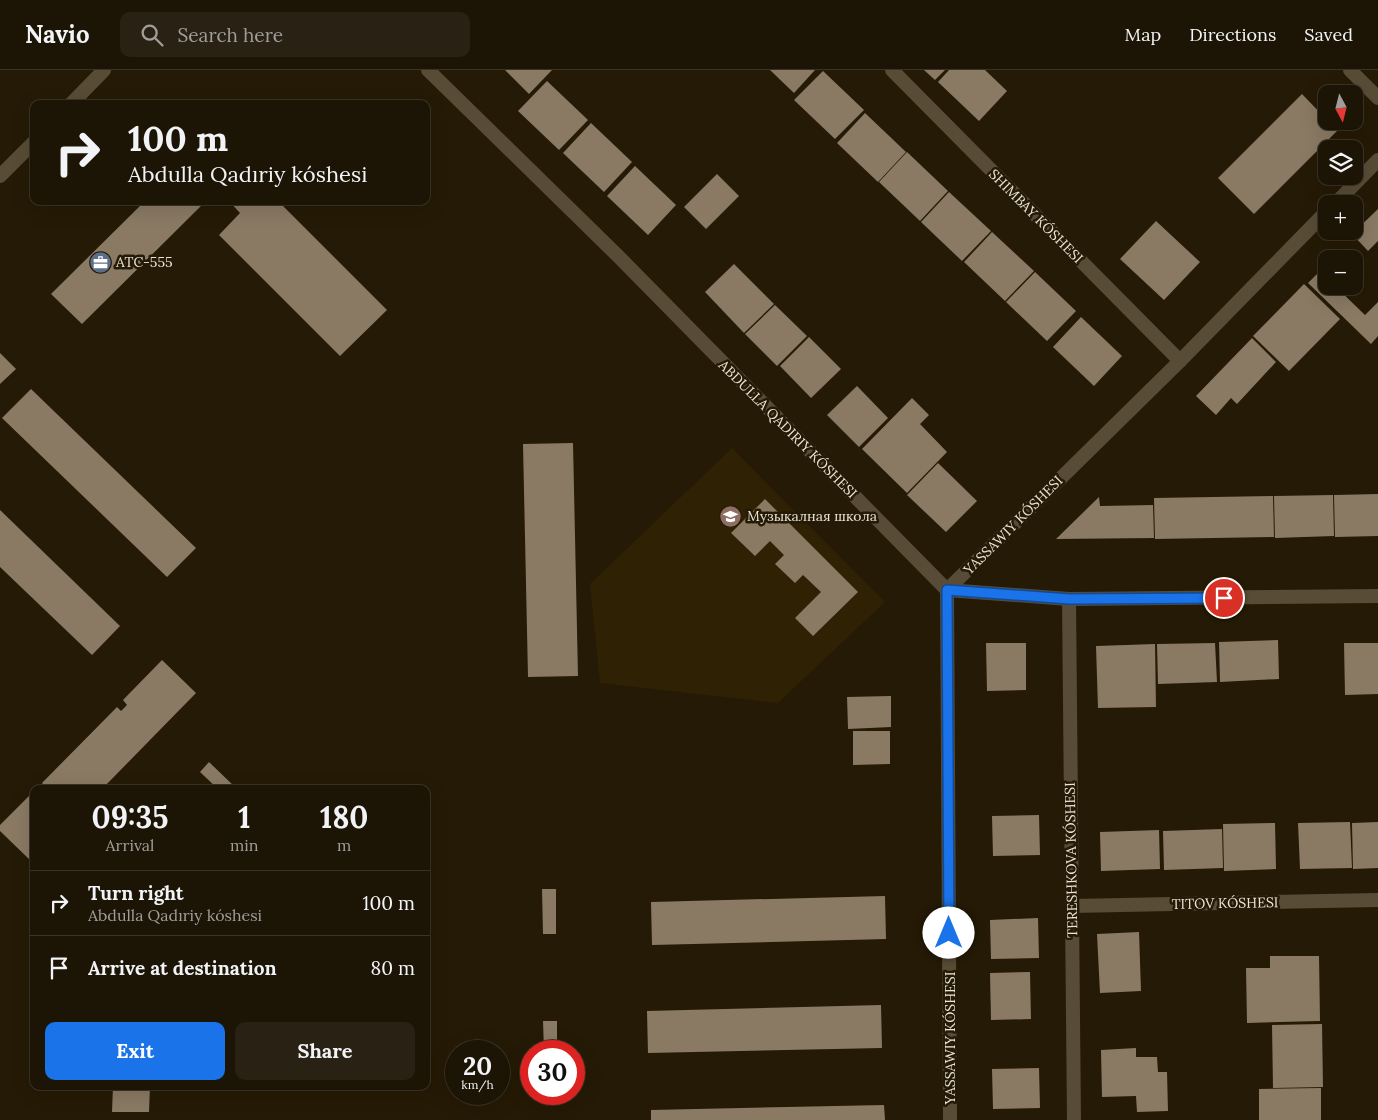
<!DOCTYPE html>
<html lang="en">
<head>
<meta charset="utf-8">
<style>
  body { margin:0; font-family:Lora,serif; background:#292113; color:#f1f3f6; height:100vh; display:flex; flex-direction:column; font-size:19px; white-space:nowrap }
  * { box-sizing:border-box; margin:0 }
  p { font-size:16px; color:#a09e9a }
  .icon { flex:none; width:28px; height:28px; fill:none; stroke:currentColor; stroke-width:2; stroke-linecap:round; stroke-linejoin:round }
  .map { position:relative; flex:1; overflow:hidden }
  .side { position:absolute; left:30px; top:715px; width:400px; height:305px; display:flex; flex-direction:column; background:#1c1404; border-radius:10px; box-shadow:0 5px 20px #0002,0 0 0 1px #3a3326 }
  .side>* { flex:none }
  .guide { position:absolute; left:30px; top:30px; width:400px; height:105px; border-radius:10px; box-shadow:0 5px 20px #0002,0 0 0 1px #3a3326; background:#1c1404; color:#f1f3f6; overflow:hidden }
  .needle { width:32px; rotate:173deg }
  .controls { position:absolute; left:1318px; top:15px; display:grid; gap:10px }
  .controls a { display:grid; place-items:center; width:45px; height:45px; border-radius:10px; background:#1c1404; box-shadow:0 5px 20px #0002,0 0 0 1px #3a3326; font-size:25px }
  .speed { position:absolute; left:445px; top:970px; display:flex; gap:10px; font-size:25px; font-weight:700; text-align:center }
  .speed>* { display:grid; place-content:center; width:65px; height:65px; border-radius:50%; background:#1c1404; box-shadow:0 5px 20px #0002,0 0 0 1px #3a3326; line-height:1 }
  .speed small { font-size:12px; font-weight:400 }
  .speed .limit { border:8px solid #d22; background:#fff; color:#111 }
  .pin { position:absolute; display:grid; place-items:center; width:42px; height:42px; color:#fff; margin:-21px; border:2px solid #fff; border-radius:50%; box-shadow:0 1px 5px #0007 }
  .me { position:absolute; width:55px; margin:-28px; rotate:0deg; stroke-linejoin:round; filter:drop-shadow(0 0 4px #0008) }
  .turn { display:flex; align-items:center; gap:18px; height:105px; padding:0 15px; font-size:22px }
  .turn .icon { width:65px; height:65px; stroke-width:2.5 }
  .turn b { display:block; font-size:35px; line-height:42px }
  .eta { display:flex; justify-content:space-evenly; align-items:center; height:85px; text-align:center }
  .eta b { font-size:30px; font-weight:700; line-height:35px }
  .action { display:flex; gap:10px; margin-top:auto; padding:10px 15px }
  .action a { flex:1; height:58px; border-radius:10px; background:#1a73e8; color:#fff; font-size:20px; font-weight:700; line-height:58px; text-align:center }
  .action a+a { background:#292113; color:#f1f3f6 }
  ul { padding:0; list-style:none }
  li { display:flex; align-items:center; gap:15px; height:65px; padding:0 15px; border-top:1px solid #3a3326 }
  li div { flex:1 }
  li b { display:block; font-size:19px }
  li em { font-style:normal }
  header { display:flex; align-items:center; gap:30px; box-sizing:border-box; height:70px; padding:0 25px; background:#1c1404; border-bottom:1px solid #3a3326 }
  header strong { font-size:24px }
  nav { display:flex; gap:28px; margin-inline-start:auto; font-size:18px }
  .search { width:350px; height:45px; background:#292113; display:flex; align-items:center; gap:12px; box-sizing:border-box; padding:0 18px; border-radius:10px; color:#a09e9a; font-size:19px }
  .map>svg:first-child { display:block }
  .built { fill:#2f2104 }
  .building { fill:#8a7a64 }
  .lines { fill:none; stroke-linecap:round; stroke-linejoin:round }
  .minor { stroke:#584c36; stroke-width:14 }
  .tertiary { stroke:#584c36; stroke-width:14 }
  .route-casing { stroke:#114b97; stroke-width:12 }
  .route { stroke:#1a73e8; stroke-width:9 }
  .labels { text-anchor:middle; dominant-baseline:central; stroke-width:5; stroke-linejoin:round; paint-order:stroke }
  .street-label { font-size:14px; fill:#ebe4d7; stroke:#251a05 }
  .poi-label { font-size:14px; fill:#ebe4d7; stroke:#251a05; text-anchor:start }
</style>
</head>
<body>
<header>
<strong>Navio</strong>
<div class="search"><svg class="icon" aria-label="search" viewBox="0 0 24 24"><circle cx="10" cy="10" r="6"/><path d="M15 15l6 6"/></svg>Search here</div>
<nav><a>Map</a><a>Directions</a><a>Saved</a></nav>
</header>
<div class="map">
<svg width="1378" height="1050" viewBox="0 0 1378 1050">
  <rect width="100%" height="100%" fill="#251a05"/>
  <path class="built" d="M732,378l153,154 -107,101 -178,-20 -10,-99z"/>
  <g class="building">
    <path d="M505,0h47l-23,24z"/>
    <path d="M770,0h45l-21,23z"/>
    <path d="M924,0h21l-10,10z"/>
    <path d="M949,0h36l22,21 -28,30 -41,-39z"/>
    <path d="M823,1l41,39 -29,29 -41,-39z"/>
    <path d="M547,11l41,39 -29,30 -41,-39z"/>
    <path d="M1302,24l24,25v2h3l9,9 -84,84 -36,-36z"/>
    <path d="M865,43l41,39 -28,30 -41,-39z"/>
    <path d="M591,53l41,39 -28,30 -41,-39z"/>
    <path d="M907,82l41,39 -28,30 -41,-39z"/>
    <path d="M635,96l41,39 -28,30 -41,-39z"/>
    <path d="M717,104l22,22 -33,33 -22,-22z"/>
    <path d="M949,122l42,39 -29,30 -41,-39z"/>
    <path d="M145,131h61l-124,123 -31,-30z"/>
    <path d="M229,131l22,1 1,-1h26l109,109 -47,46 -121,-121 21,-22z"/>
    <path d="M1378,139v32l-10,10 -16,-17z"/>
    <path d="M1156,151l44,41 -36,38 -44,-41z"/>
    <path d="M992,162l42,39 -29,30 -41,-39z"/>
    <path d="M734,194l40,40 -30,29 -39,-41z"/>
    <path d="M1320,201l6,7v8h9l30,29 13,-13v34l-7,8 -63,-61z"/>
    <path d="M1035,202l41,39 -29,30 -41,-39z"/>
    <path d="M1304,214l36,35 -51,52 -36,-35z"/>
    <path d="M775,235l32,31 -30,30 -32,-32z"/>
    <path d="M1081,247l41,39 -28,30 -41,-39z"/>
    <path d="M809,267l32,32 -30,29 -31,-32z"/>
    <path d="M1252,268l24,24 -39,42 -6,-6 -15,17 -20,-19z"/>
    <path d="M0,283l16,16 -16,15z"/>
    <path d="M857,316l31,32 -29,29 -32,-32z"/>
    <path d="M31,319l165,159 -29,29 -165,-159z"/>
    <path d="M912,328l17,17 -9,9 27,28 -40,41 -45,-44z"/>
    <path d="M573,373l5,233 -50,1 -5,-233z"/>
    <path d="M938,393l39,38 -31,31 -39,-37z"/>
    <path d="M1378,424v42l-43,1 -1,-42z"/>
    <path d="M1333,425l1,41 -59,2 -1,-42z"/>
    <path d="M1273,426l1,41 -119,2 -1,-41z"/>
    <path d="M1099,427l1,9 53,-1 1,33 -98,1z"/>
    <path d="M765,429l93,93 -45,44 -18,-18 26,-26 -18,-17 -8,8 -20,-19 9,-9 -14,-14 -15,15 -24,-23z"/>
    <path d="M0,440l120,116 -28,29 -92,-88z"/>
    <path d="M1278,570l1,39 -59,3 -1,-40z"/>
    <path d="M986,573h40v47l-39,1z"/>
    <path d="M1215,573l2,39 -59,2 -1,-40z"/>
    <path d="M1344,573h34v51l-33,1z"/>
    <path d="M1155,574l1,63 -58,1 -2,-62z"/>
    <path d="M162,590l34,33 -94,96h-57l1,-2 -4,-4 75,-76 4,4 6,-6 -4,-5z"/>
    <path d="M891,626v31l-43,2 -1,-32z"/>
    <path d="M853,661h37v33l-37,1z"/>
    <path d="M209,692l28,27h-19l-18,-17z"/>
    <path d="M34,721v67l-3,3 -31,-30v-6z"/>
    <path d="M1039,745l1,40 -47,1 -1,-40z"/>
    <path d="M1350,752l2,46 -52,1 -2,-46z"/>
    <path d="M1378,752v46l-25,1 -1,-46z"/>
    <path d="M1275,753l1,46 -52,2 -1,-47z"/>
    <path d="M1222,759l1,39 -59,2 -1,-39z"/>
    <path d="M1159,760l1,39 -59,2 -1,-39z"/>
    <path d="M542,819h14v45h-13z"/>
    <path d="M885,826l1,43 -234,6 -1,-43z"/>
    <path d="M1038,848l1,40 -48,1 -1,-39z"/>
    <path d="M1139,862l2,59 -41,2 -3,-59z"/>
    <path d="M1270,886h49l1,65 -73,2 -1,-55h24z"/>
    <path d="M1030,902l1,47 -40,1 -1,-47z"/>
    <path d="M881,935l1,43 -234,5 -1,-42z"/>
    <path d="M543,951h14v30h-13z"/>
    <path d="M1322,954l1,63 -50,1 -1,-63z"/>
    <path d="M1136,978v9h21l1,15h9l1,39 -31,1 -1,-16 -34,1 -1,-47z"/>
    <path d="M1039,998l1,40 -47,1 -1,-40z"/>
    <path d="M113,1016h37l-1,26h-37z"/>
    <path d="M203,1016h20v2l-20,1z"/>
    <path d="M1321,1018v32h-62v-31z"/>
    <path d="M884,1035l1,15h-234v-10z"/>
  </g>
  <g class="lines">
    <g class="minor">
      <path d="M428,0l190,186 329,334 122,9 309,-3"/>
      <path d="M892,0l288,291"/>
      <path d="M1350,0l28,28"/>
      <path d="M1335,134l43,-44"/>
      <path d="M1069,529l5,521"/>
      <path d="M1072,836l306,-6"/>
      <path d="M950,1050l-3,-530 233,-229 146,-149"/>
    </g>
    <g class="tertiary">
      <path d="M71,34l33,-34"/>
      <path d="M0,106l34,-34"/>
    </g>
  </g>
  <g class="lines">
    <defs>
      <path id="route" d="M949,863l-2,-343 122,9 155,-1"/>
    </defs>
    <use href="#route" class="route-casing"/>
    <use href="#route" class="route"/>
  </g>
  <defs>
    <symbol id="office-disc" viewBox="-11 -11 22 22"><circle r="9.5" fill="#5c6f8a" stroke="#251a05"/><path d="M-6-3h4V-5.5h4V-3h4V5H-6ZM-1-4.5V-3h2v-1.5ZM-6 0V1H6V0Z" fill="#fff"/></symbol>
    <symbol id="school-disc" viewBox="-11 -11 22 22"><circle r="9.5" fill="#8d6e63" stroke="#251a05"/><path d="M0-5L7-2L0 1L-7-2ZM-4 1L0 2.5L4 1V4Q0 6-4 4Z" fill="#fff"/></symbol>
  </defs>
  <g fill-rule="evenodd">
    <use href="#office-disc" x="88" y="180" width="25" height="25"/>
    <use href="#school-disc" x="718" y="434" width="25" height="25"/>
  </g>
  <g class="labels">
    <g class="street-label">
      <text transform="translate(1036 146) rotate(45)">SHIMBAY KÓSHESI</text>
      <text transform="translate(788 359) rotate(45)">ABDULLA QADIRIY KÓSHESI</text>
      <text transform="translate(1013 455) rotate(-45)">YASSAWIY KÓSHESI</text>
      <text transform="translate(1071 790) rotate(-91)">TERESHKOVA KÓSHESI</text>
      <text transform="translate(1225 833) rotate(-1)">TITOV KÓSHESI</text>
      <text transform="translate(950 968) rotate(-90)">YASSAWIY KÓSHESI</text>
    </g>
    <g class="poi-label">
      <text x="116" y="192">АТС-555</text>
      <text x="747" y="446">Музыкалная школа</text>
    </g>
  </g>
</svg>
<div class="controls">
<a><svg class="needle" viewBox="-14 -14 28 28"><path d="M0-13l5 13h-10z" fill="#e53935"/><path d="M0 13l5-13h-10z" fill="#a09e9a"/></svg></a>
<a><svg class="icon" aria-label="layers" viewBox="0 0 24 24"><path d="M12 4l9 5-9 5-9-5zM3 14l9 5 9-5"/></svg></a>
<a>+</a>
<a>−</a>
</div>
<div class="speed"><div>20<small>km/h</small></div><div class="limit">30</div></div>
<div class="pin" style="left:1224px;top:528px;background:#d93025"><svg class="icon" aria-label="arrive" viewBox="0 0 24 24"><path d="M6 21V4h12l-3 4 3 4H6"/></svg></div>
<svg class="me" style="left:949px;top:863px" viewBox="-20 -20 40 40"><circle r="19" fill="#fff"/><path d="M0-13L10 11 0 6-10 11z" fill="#1a73e8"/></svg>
<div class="guide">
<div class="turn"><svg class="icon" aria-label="right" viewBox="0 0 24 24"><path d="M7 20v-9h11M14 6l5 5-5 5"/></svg><div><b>100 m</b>Abdulla Qadıriy kóshesi</div></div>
</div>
<section class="side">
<div class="eta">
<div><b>09:35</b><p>Arrival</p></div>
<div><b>1</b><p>min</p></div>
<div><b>180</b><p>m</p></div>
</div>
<ul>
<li><svg class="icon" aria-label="right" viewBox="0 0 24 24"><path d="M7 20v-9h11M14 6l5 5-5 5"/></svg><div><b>Turn right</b><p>Abdulla Qadıriy kóshesi</p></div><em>100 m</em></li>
<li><svg class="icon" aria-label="arrive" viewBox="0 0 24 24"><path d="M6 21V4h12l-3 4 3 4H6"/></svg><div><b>Arrive at destination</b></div><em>80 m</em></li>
</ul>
<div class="action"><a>Exit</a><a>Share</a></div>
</section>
</div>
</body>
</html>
